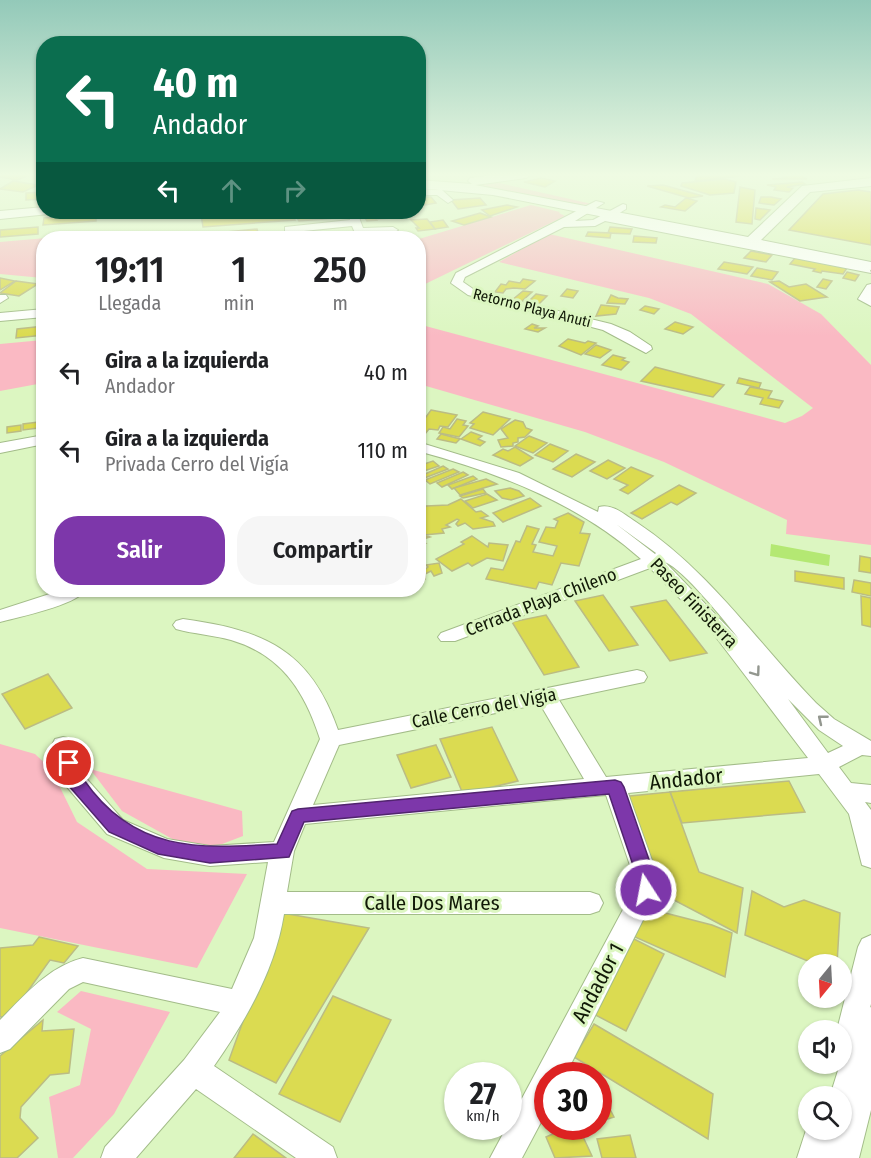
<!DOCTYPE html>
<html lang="es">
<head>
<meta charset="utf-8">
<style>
  body { margin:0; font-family:"Fira Sans Condensed",sans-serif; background:#f6f6f6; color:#202124; height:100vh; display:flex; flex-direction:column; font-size:22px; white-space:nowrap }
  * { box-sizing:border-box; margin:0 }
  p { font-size:20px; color:#757577 }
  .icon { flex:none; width:33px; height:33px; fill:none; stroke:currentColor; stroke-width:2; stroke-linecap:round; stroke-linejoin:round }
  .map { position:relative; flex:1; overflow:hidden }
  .sheet { position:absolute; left:36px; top:231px; width:390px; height:366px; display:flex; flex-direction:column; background:#fff; border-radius:24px; box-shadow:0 2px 4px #0004 }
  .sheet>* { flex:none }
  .top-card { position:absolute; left:36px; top:36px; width:390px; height:183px; border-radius:24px; box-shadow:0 2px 4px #0004; background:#0b6e4f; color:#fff; overflow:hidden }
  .needle { width:39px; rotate:198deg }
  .fabs { position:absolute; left:798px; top:954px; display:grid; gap:12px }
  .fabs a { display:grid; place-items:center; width:54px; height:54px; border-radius:50%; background:#fff; box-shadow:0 2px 4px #0004; font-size:30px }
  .speed { position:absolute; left:444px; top:1062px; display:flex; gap:12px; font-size:30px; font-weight:700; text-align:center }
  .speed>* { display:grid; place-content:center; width:78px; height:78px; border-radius:50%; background:#fff; box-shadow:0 2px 4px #0004; line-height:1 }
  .speed small { font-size:15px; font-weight:400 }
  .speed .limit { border:9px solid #d22; background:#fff; color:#111 }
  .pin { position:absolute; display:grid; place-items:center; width:51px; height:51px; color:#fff; margin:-26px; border:3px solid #fff; border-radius:50%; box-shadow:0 2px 6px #0007 }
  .me { position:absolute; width:66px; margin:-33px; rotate:349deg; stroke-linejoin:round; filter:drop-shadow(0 0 4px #0008) }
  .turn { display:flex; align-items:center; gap:21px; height:126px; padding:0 18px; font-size:27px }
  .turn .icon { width:78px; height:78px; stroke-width:2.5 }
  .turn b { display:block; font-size:42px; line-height:51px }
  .lanes { display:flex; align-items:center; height:57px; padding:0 18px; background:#0003; justify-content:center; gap:30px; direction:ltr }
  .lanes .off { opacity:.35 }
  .eta { display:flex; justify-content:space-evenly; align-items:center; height:102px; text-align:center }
  .eta b { font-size:36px; font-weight:600; line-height:42px }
  .cta { display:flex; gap:12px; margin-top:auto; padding:12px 18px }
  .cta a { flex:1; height:69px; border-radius:24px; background:#7d37aa; color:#fff; font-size:24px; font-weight:600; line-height:69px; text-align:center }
  .cta a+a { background:#f6f6f6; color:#202124 }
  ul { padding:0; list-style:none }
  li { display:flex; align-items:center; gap:18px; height:78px; padding:0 18px }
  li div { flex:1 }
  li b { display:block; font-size:22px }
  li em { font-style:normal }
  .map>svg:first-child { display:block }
  .green { fill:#fab9c3 }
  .water { fill:#b4e873 }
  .building { fill:#dbdb51; stroke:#bbbc84; stroke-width:1.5 }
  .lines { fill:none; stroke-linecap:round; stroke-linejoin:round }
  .street-casing { stroke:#a3bc89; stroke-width:2 }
  .secondary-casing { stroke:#a3bc89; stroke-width:2 }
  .primary-casing { stroke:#a3bc89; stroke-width:2 }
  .street { fill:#fff; fill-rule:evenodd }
  .secondary { fill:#fff; fill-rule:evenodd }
  .primary { fill:#fff; fill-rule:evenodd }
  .oneway { stroke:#93978f }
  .route { fill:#7d37aa; stroke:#51246e; stroke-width:1.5 }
  .labels { text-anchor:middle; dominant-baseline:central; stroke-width:6; stroke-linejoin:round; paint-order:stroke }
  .far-street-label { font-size:15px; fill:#101806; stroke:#dcf6c1 }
  .street-label { font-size:18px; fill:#101806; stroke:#dcf6c1 }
  .near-street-label { font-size:21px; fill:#101806; stroke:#dcf6c1 }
</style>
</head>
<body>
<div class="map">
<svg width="871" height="1158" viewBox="0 0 871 1158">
  <rect width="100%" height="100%" fill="#dcf6c1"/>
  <g class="green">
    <path d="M495,182l97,22 -10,1 -110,-20z"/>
    <path d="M531,205l29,7 -1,1 6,3 -146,71v-48z"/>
    <path d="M549,234l219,50 53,30 50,51v180l-85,-11 1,-14 -123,-58 -79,-30 -166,-48 -1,-60 367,99 17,-7 11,-8 -122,-94 -42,-16 -150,-36z"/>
    <path d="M81,235l23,3h-60l-1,40 -43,-4v-32z"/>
    <path d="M43,340v43l-43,8v-47z"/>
    <path d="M0,744l35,10 16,15 26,53 70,47 100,5 -50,94 -197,-40z"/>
    <path d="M90,769l152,42 1,25 -26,10 -41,-5 -54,-30z"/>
    <path d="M81,991l89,21 -56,102 -41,44h-15l-9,-61 31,-12 11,-56 -34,-17z"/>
  </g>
  <path class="water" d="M771,544l59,11 -1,11 -59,-10z"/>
  <g class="building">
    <path d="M0,174h32l-15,6 -17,-3z"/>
    <path d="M741,174l-1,2 -45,5 2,-5z"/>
    <path d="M799,175l8,4h-35l14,-1 -3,-1z"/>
    <path d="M541,178l14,3 -10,6 -21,-5z"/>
    <path d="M725,179l11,3 -2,11 -24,2 -29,-9 1,-3z"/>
    <path d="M13,181l25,4 -15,7 -23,-3z"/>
    <path d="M802,182l3,2 -18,3 6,1 -4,4 -15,-2 2,-3 -9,-2z"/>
    <path d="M663,185l40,11 -14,2 -42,-12z"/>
    <path d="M740,187l15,3 -3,34 -16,-2z"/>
    <path d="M858,190l13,2v53l-82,-15 34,-36z"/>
    <path d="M44,192v7l-18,1v-7z"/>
    <path d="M418,197h13l5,6 -18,3z"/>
    <path d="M761,197h10l10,2 -7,6 -15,-2z"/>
    <path d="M480,198l6,7 -28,4 -7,-9z"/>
    <path d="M686,198l11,3 -12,10 -24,-4 4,-2 10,2z"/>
    <path d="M507,205l10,2 -27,9 -8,-6z"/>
    <path d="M756,208l14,2 -10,10 -5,-1z"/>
    <path d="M211,212h81l3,8 -92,7 -2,-13z"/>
    <path d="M361,212h11l5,8 -10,1z"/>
    <path d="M388,212l3,6 -13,1 -3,-6z"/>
    <path d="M323,213l11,2 1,3 -36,3 -3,-5z"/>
    <path d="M480,213l11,4 -27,8 -12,-4z"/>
    <path d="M96,214v7l-53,4 1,-7z"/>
    <path d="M427,219l8,10 -17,2 -2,-3h3l-8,-8z"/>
    <path d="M443,220l5,7 -13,2 -5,-7z"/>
    <path d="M38,227v7l-38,3v-7z"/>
    <path d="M610,227l22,2 -2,5 -22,-1z"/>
    <path d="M257,229l1,4h-8l1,5h7h-39l-2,-5z"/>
    <path d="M588,232l23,1 -1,5 -24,-2z"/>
    <path d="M634,236l23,2 -1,5 -23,-1z"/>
    <path d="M751,251l21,4 -6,7 -22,-4z"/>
    <path d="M795,258l52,10 -4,6 -21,-3 -1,2 -8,-2 2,-2 -25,-5z"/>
    <path d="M724,262l29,5 -6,7 -29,-5z"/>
    <path d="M757,268l21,4 -6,8 -21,-4z"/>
    <path d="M847,272l12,3 -4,6 -12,-3z"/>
    <path d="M0,278l15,3 -15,9z"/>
    <path d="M523,279l12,2 -10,8 -11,-1 -8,1 -3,4 -8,-1 6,-8 5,1 3,-4 11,2z"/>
    <path d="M823,279l9,2 -6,8 -9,-2z"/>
    <path d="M16,281l22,3 -19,12 -19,-3z"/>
    <path d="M779,281l10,6 17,-3 21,13 -27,4 -30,-19z"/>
    <path d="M567,289l11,2 -5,7 -12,-2z"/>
    <path d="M523,291l9,1 -11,10 -9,-2z"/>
    <path d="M536,294l11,2 -8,8 -11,-2z"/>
    <path d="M611,295l7,3 10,1 -3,5 -18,-1z"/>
    <path d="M601,305l18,2 -3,7 -20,2z"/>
    <path d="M645,306l14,3 -5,5 -14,-4z"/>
    <path d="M675,322l18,5 -10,7 -18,-5z"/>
    <path d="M532,324l6,2 -4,2h11l-7,4 -13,-3z"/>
    <path d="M44,326v9l-28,3 1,-9z"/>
    <path d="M568,339l17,4 3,-2 8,2 -15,12 -22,-9z"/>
    <path d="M596,345l15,5 -11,8 -15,-4z"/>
    <path d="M613,355l12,3 -3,2 7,2 -8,8 -19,-5z"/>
    <path d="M655,367l69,18 -11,12 -72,-16z"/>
    <path d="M739,378l22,5 -2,5 -22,-5z"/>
    <path d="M750,387l22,4 -4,7 15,3 -4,7 -19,-4 3,-6 -18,-4z"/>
    <path d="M431,410l26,5 -9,12 -8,-1 -2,4 -9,-1 -4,5 -7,-1v-17l8,1z"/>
    <path d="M483,412l27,7 -17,16 -23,-7 4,-4 -4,-1z"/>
    <path d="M457,419l9,2 -3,4 5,1 -9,11 -20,-4 4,-6 7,2z"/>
    <path d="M515,420l8,2 3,6 6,2 -7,7 -7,1v4l-5,1v3l-12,1 -3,-7 10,-2 -7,-9z"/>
    <path d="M38,422v6l-15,2v-6z"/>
    <path d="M21,425v6l-14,2v-6z"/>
    <path d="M471,432l11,4 -4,3 7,3 -5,4 -19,-7z"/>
    <path d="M441,434l19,5 -4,4 -19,-4z"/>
    <path d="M529,436l18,7 -14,10 -18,-7z"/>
    <path d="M550,444l18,7 -15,11 -18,-7z"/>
    <path d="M515,447l18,11 -13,8 -27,-11 10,-6 5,2z"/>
    <path d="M576,454l19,8 -23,15 -19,-8z"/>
    <path d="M608,460l17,8 -18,11 -17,-8z"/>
    <path d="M433,461l6,5 -21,7v-7z"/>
    <path d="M443,466l5,3 -26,10 -4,-2z"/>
    <path d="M631,467l22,9 -25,18 -8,-4 8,-5 -14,-6z"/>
    <path d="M453,469l6,3 -29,12 -5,-4z"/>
    <path d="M463,472l5,3 -26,12 -5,-4z"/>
    <path d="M473,476l4,3 -25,10 -4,-4z"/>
    <path d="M486,479l11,5 -37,11 -6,-7z"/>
    <path d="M679,485l17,8 -19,12 -6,-3 -29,17 -11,-6z"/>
    <path d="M510,488l9,3 5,5 -13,4 -9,-2 -7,-7z"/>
    <path d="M483,489l3,4 -23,5 -3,-2z"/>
    <path d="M487,494l10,6 -24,8 -8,-7z"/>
    <path d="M530,498l11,8 -38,16 -10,-9z"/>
    <path d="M461,499l15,13 5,-1 7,5 -7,2 12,4 2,4 -22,3 -8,-6 -7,3 -2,-2 3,-4 -2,-1 -11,6 4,2 -8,2 2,4 -20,2 6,2 -10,3 5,3h-7v-32l8,-5 22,-1z"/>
    <path d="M568,513l16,9 -4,11 10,1 -11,32 -18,-3 -9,22 -13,-3 -3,7 -50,-10 5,-11 12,2 13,-29 4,1 7,-16 12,3 -7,15 4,1 -3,7 20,4 4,-10 -18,-4 7,-15 9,1 3,-7 -4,-2z"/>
    <path d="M472,536l16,11 1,-4 19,2 -5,16 -16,-3 -15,8 -4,-3 -16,8 -16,-12 28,-15 -3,-2z"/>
    <path d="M860,556l11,2v15l-12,-2z"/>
    <path d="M439,563l3,10 -8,3 -3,-5 -6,3v5l-7,2v-6l10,-8 -2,-2z"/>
    <path d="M795,571l49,7v11l-49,-8z"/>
    <path d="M854,580l17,3v13l-19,-4z"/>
    <path d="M603,595l35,50 -29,6 -34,-50z"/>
    <path d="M861,596l10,2v29l-9,-2z"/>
    <path d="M666,600l41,53 -37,8 -39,-54z"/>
    <path d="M546,615l33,52 -35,8 -32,-53z"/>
    <path d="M48,674l24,34 -47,21 -23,-35z"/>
    <path d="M492,727l26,54 -55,13 -23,-55z"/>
    <path d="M436,745l15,32 -40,11 -14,-33z"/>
    <path d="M789,781l16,31 -123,11 -12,-31z"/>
    <path d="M670,792l29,80 44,16 -6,45 -86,-45 -31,-91z"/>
    <path d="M752,891l32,16 20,-7 36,13 -3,51h-22l-70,-29z"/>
    <path d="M642,907l70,18 20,8 -7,44 -99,-44z"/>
    <path d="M282,913l87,15 -93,155 -47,-23z"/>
    <path d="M626,935l38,19 -38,77 -40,-21z"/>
    <path d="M39,937l39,9 -14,17 -14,-3 -40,56 -10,1v-69l33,-3z"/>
    <path d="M333,996l58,24 -51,102 -61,-28z"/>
    <path d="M43,1020l-1,11 32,-2 -5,44 -19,2 -29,32 -1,11 18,20 -21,20h-17v-102z"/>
    <path d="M594,1024l119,70 -5,45 -134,-82z"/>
    <path d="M598,1086l16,31 -16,5z"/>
    <path d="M571,1126h7l14,30 -37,2 -9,-21z"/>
    <path d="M253,1134l33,24h-52z"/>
    <path d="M630,1135l6,23h-34l-5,-19z"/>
  </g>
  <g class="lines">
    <defs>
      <g id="street">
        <path d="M418,189l24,1 11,10 -5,3 -11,-8h-19z"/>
        <path d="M596,201l8,2 -29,18 18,-1 30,-16 3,1v4l-13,8 256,50 2,6 -266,-52 -10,5 -31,1 -99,50 -2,5 13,9 135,33 19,8 21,14 1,3 -6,4 -43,-23 -135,-35 -17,-12 5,-10z"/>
        <path d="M349,212h8l6,16 30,-1 5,3 -5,3 -34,1 -4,-1 -3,-7 -58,6 1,6h-10v-11l65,-7z"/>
        <path d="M871,284v22l-13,-7 9,-14z"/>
        <path d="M0,295h6l2,3 -8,5z"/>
        <path d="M44,309v8l-44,4v-8z"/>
        <path d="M44,435v9l-44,9v-10z"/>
        <path d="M418,442l101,31 79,39 1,-5c13,-4 26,8 37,15 73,48 120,119 180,181l18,16 37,22v15l-9,-1 -23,12 12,16 20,2v18l-6,-1 6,8v58l-9,-3 -13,-51 -30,-40 -191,19 30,84v13l-93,186h-17v33l-26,49h-32l144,-269v-12l-28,-82 -301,29 -11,27 -7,41h303l9,3 4,8 -4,8 -9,3h-306c-9,56 -38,106 -70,152l119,81 4,11h-41l-100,-69 -60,69h-35l4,-11 79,-87 36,-48 -137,-30 -14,7 -59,60 -10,4v-33c25,-25 48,-53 83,-62l149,31 22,-51 14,-76 -58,4 -46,-8 -57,-24 -40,-47 -15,-42 3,-6 8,-2 8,2 14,38 38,43 44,19 43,7 64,-4 46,-103c-15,-47 -38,-84 -89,-99 -18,-5 -37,-6 -55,-11l-3,-4 3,-4 7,-2c80,11 127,30 155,111l299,-60 7,2 3,5 -3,5 -85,18 47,77 202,-19 -99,-130 -59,-60 -195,73h-14l-3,-4 3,-4 200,-74c-63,-56 -142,-86 -223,-108zM616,524l40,29 -1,1zM665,562c19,8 59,58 74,77zM788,699l31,31 24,16 -15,7zM540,704l44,75 -271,26 26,-60z"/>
        <path d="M62,590h24c-10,15 -67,27 -86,32v-12z"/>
        <path d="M871,935v69l-11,40 -10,4 -8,-3v-15h-5l21,-83 4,-8z"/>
        <path d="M808,1124v6h28l-9,28h-30z"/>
      </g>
      <g id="secondary">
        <path d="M501,174h31l-6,4 -51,7 273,52 54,-51 69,-8v8l-61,6 -49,48 110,22v8l-378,-75 -75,-7v-8l54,4 -4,-3 2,-3z"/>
        <path d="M44,207v5h6l-1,2 -49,5v-8z"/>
      </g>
      <path id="primary" d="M871,1007v103l-12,48h-46l8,-28h21v-34h-12l26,-83z"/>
    </defs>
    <use href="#street" class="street-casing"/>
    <use href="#secondary" class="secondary-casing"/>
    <use href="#primary" class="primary-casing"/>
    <use href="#street" class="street"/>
    <use href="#secondary" class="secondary"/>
    <use href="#primary" class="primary"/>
  </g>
  <defs><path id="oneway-chevron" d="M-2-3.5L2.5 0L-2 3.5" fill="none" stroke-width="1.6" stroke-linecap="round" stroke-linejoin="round" transform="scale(1.5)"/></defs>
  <g class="oneway">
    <use href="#oneway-chevron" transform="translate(756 672) rotate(54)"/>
    <use href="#oneway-chevron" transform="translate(822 719) rotate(-141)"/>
  </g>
  <linearGradient id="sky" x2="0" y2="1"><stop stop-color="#93c9b9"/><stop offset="0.52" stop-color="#effbe3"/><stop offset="1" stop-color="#effbe3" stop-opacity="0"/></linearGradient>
  <rect width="871" height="336" fill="url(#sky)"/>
  <path class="route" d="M69,757l6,2c4,6 4,15 9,21 50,72 113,69 193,64l15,-33 6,-2 317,-29 6,2 3,5 31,90 -2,19 -7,2 -6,-2 -3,-19 -28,-83 -305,28 -15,35 -79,6 -52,-9 -49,-22 -40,-46 -8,-23z"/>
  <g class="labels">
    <g class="far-street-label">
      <text transform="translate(532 308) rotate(14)">Retorno Playa Anuti</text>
    </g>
    <g class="street-label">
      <text transform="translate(541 602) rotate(-21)">Cerrada Playa Chileno</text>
      <text transform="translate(694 603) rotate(46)">Paseo Finisterra</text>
      <text transform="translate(484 708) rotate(-11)">Calle Cerro del Vigia</text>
    </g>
    <g class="near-street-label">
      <text transform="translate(686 779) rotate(-6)">Andador</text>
      <text x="432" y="903">Calle Dos Mares</text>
      <text transform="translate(598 983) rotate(-62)">Andador 1</text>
    </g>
  </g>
</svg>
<div class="fabs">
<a><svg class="needle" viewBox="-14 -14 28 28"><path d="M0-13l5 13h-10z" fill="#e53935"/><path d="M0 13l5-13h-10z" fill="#757577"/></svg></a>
<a><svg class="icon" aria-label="sound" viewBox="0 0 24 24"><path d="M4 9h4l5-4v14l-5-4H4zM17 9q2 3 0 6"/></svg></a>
<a><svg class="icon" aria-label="search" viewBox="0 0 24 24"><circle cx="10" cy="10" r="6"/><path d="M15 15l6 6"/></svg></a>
</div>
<div class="speed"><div>27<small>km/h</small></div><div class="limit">30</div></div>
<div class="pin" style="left:69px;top:763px;background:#d93025"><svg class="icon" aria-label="arrive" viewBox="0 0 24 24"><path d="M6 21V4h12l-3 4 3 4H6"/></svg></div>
<svg class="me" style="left:646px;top:890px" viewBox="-20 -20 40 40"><circle r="17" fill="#7d37aa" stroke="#fff" stroke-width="3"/><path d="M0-11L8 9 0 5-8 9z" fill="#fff"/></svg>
<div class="top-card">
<div class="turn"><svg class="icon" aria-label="left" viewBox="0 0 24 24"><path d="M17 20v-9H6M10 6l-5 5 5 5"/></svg><div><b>40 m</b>Andador</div></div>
<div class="lanes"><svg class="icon" aria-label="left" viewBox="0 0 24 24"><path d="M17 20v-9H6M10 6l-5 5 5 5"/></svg><svg class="icon off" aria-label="ahead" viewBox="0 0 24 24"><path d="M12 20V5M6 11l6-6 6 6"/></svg><svg class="icon off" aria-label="right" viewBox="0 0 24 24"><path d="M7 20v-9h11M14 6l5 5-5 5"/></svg></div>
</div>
<section class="sheet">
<div class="eta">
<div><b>19:11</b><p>Llegada</p></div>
<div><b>1</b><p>min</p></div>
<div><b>250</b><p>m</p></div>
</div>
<ul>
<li><svg class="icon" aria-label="left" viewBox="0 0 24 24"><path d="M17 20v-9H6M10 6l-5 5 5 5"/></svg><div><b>Gira a la izquierda</b><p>Andador</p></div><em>40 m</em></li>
<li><svg class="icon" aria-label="left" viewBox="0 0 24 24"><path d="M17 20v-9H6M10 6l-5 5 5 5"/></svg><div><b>Gira a la izquierda</b><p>Privada Cerro del Vigía</p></div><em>110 m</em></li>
</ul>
<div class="cta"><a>Salir</a><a>Compartir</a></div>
</section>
</div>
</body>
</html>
